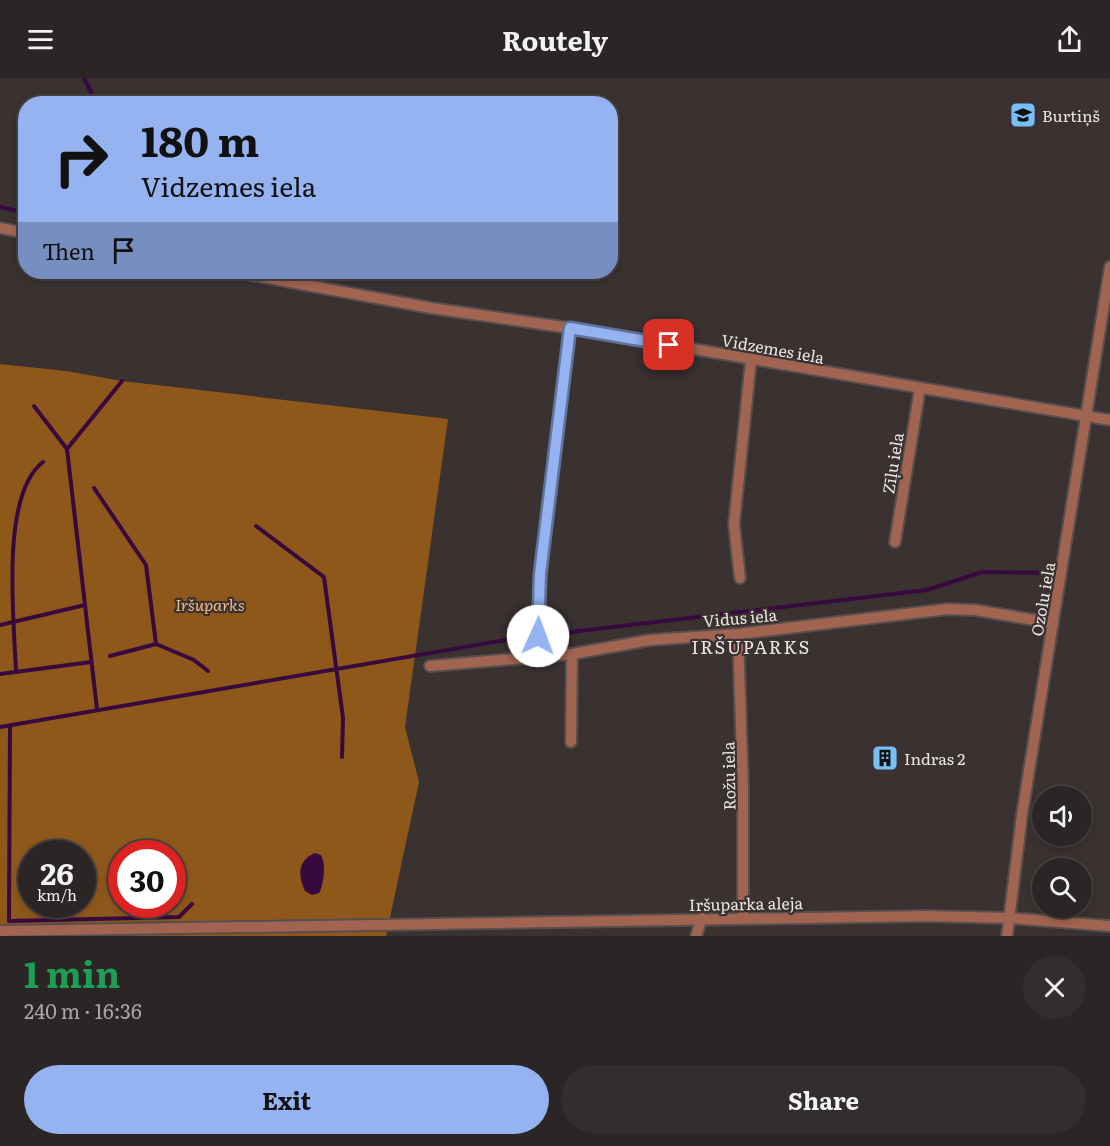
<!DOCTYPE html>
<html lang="en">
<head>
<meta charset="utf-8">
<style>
  body { margin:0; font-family:Literata,serif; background:#342d2d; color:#f1f3f6; height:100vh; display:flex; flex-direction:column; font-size:22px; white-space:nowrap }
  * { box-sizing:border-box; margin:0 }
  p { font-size:20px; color:#a6a5a7 }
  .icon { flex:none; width:33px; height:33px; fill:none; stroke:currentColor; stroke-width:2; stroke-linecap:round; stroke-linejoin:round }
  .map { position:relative; height:858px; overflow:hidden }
  .sheet { display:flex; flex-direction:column; background:#2c2525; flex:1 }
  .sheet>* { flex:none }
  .top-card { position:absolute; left:18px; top:18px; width:600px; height:183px; border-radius:24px; box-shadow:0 3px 9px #0003,0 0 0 2px #484242; background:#95b2f1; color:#111; overflow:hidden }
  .controls { position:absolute; left:1032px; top:708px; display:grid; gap:12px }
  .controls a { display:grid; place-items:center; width:60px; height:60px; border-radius:50%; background:#2c2525; box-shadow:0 3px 9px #0003,0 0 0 2px #484242; font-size:30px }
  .speed { position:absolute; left:18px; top:762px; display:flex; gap:12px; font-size:30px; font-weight:700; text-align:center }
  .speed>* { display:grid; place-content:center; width:78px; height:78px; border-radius:50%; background:#2c2525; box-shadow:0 3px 9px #0003,0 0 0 2px #484242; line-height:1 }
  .speed small { font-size:15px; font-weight:400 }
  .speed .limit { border:9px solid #d22; background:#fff; color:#111 }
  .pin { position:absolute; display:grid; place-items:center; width:51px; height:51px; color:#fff; margin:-26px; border-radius:12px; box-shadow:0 3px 9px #0006 }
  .me { position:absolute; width:66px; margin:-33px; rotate:2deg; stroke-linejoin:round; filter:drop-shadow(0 0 4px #0008) }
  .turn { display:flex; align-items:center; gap:21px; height:126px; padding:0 24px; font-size:27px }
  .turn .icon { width:78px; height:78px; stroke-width:2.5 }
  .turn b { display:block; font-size:42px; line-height:51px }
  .then { display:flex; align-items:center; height:57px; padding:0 24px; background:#0003; gap:12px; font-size:22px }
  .round { display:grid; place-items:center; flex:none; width:63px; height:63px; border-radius:32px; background:#342d2d }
  .headline { display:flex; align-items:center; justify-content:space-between; height:102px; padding:0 24px }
  h1 { font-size:36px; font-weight:700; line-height:45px; color:#1e9e55 }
  .button { display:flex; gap:12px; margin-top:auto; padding:12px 24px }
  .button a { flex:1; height:69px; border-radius:36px; background:#95b2f1; color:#111; font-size:24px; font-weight:700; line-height:69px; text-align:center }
  .button a+a { background:#342d2d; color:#f1f3f6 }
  header { display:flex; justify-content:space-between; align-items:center; height:78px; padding:0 24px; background:#2c2525; font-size:27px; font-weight:700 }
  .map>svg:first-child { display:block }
  .forest { fill:#8f581b; fill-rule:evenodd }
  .water { fill:#37093f }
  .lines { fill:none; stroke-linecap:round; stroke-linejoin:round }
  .stream { stroke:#37093f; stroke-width:4 }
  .minor-casing { stroke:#564e4e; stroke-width:14 }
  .minor { stroke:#a16451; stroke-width:10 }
  .route-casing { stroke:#61749d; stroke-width:15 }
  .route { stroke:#95b2f1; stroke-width:10 }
  .labels { text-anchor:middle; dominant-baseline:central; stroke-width:4.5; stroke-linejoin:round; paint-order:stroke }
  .poi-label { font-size:16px; fill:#ebe4e5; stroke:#3a3131; text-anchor:start }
  .street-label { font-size:16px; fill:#ebe4e5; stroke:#3a3131 }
  .park-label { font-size:16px; font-style:italic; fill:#f3b984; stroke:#3a3131 }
  .neighbourhood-label { font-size:18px; letter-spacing:1.5px; fill:#ebe4e5; stroke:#3a3131 }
</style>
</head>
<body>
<header><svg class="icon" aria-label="menu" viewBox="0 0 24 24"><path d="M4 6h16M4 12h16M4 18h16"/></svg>Routely<svg class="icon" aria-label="share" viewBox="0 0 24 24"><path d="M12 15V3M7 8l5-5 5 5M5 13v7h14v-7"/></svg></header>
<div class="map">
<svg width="1110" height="858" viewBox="0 0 1110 858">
  <rect width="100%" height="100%" fill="#3a3131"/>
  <path class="forest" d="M0,286l66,7 56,10 326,38 -43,308 14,55 -33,154h-386zM32,776h50v50h-50zM122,776h50v50h-50z"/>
  <path class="water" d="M315,775l6,2c5,9 3,29 -2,38l-7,2 -7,-4c-7,-16 -8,-30 10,-38z"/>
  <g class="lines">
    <g class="stream">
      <path d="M84,0l13,26"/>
      <path d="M0,129l26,6"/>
      <path d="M34,328l33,43"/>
      <path d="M94,410l52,77 10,79"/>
      <path d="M256,448l68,51 19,141 -1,39"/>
      <path d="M0,547l85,-20"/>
      <path d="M545,557l382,-45 55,-18 68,1"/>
      <path d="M110,578l46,-12 38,16 14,11"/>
      <path d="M16,594c-2,-53 -16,-177 27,-210"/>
      <path d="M0,596l91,-12"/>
      <path d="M97,631l-30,-260 55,-68"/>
      <path d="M10,648l-1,195 170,-4 13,-13"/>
      <path d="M0,649l529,-91"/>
    </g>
    <defs>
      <g id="minor">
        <path d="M0,150l26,5"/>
        <path d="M235,194l196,36 139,20 540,92"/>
        <path d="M895,464l25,-154"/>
        <path d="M740,500l-6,-54 17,-164"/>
        <path d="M738,556l5,154v130"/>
        <path d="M537,579l4,-83 29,-246"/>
        <path d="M430,588l142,-12 78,-14 88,-6 210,-25 27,1 78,13"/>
        <path d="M571,664l1,-88"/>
        <path d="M0,853l926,-15 83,2 101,8"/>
        <path d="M696,858l6,-18"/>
        <path d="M1007,858l15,-121 88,-548"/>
      </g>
    </defs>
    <use href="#minor" class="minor-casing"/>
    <use href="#minor" class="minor"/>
  </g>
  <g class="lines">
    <defs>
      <path id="route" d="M538,558l2,-62 30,-246 99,17"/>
    </defs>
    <use href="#route" class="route-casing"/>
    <use href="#route" class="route"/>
  </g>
  <defs>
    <symbol id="school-square" viewBox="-11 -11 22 22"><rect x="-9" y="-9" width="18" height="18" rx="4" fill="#77bff7" stroke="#3a3131"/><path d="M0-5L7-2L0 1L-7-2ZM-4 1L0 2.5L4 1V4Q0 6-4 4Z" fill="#111"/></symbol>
    <symbol id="building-square" viewBox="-11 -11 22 22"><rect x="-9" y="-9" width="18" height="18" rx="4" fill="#77bff7" stroke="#3a3131"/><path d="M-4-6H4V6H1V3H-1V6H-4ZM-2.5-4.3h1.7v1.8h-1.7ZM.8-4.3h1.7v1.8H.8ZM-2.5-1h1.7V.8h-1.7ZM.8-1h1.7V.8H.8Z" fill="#111"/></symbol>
  </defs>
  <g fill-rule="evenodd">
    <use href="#school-square" x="1008" y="22" width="30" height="30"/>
    <use href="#building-square" x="870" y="665" width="30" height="30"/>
  </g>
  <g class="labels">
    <g class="poi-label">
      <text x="1042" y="37">Burtiņš</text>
      <text x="904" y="680">Indras 2</text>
    </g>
    <g class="street-label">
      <text transform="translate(773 270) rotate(10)">Vidzemes iela</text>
      <text transform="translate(892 385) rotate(-81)">Zīļu iela</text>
      <text transform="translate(1042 521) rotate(-80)">Ozolu iela</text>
      <text transform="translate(740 539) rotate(-5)">Vidus iela</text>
      <text transform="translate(728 698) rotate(-91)">Rožu iela</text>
      <text transform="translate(746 825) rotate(-1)">Iršuparka aleja</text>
    </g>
    <g class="park-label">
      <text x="210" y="526">Iršuparks</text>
    </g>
    <g class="neighbourhood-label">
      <text x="751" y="568">IRŠUPARKS</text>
    </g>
  </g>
</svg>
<div class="controls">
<a><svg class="icon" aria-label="sound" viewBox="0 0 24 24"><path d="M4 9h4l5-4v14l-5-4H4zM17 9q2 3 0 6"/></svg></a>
<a><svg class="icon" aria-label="search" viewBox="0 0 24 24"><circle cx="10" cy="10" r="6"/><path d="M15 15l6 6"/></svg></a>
</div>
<div class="speed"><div>26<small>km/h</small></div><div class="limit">30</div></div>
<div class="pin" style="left:669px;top:267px;background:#d93025"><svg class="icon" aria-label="arrive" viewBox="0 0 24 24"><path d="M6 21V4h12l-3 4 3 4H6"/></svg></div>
<svg class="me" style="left:538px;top:558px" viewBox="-20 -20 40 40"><circle r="19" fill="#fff"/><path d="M0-13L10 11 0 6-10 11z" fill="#95b2f1"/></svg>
<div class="top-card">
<div class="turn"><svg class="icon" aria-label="right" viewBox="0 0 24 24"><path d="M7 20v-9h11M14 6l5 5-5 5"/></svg><div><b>180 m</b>Vidzemes iela</div></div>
<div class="then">Then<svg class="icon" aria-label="arrive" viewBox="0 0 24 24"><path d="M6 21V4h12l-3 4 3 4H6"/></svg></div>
</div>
</div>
<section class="sheet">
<div class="headline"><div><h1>1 min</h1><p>240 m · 16:36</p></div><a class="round"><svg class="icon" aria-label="close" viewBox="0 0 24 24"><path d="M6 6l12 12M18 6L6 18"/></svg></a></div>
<div class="button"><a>Exit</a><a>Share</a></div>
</section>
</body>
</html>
